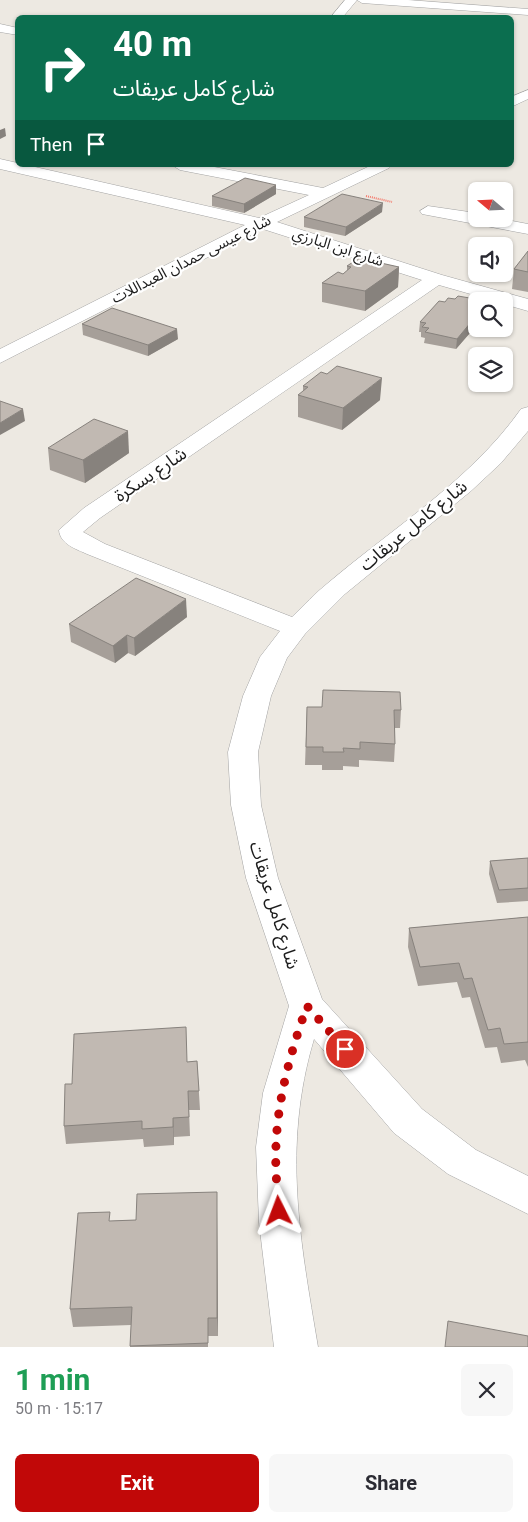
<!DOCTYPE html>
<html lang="en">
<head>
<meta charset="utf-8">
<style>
  body { margin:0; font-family:Roboto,"Noto Sans Arabic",sans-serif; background:#f7f7f7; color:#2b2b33; height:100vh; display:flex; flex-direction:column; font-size:19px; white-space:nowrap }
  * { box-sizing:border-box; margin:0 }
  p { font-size:16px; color:#7c7c81 }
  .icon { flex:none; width:28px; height:28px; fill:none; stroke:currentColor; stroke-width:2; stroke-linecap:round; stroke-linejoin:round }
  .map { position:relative; height:1347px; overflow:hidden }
  .side { display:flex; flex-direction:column; background:#fff; flex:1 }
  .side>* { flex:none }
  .top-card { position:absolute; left:15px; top:15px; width:499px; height:152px; border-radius:8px; box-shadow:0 1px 4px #0004; background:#0b6e4f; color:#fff; overflow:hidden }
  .needle { width:32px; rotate:289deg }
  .fabs { position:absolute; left:468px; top:182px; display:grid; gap:10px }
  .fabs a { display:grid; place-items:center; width:45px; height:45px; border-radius:8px; background:#fff; box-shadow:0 1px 4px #0004; font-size:25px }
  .pin { position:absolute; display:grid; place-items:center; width:42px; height:42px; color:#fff; margin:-21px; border:2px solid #fff; border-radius:50%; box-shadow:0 1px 5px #0007 }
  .me { position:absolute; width:55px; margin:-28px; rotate:357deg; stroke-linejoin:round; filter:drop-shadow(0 0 4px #0008) }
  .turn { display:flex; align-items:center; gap:18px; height:105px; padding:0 15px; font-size:22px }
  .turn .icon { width:65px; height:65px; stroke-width:2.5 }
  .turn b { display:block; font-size:35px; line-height:42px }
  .then { display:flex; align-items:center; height:48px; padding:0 15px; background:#0003; gap:10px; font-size:19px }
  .round { display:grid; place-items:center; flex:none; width:52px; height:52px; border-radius:8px; background:#f7f7f7 }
  .headline { display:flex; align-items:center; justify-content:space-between; height:85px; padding:0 15px }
  h1 { font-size:30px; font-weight:700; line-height:38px; color:#1e9e55 }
  .cta { display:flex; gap:10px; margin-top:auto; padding:10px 15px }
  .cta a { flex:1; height:58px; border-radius:8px; background:#c10808; color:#fff; font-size:20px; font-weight:700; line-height:58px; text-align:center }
  .cta a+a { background:#f7f7f7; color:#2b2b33 }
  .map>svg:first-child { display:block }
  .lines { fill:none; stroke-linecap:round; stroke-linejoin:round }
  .minor-casing { stroke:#a3a3a3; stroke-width:1 }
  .path { stroke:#f47a6c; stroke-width:2; stroke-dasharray:1 1; stroke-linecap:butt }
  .minor { fill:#fff; fill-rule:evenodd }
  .wall { fill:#a69f99 }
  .shaded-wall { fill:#87827d }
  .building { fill:#c1b9b2; stroke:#87827d }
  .route { stroke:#c10808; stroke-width:9; stroke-dasharray:0 16.2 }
  .labels { text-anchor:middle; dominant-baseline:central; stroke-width:4.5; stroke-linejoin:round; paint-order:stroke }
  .far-street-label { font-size:15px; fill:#1c1c1c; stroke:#fff }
  .street-label { font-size:18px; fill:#1c1c1c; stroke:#fff }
</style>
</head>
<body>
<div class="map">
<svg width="528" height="1347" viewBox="0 0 528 1347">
  <rect width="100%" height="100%" fill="#ede9e2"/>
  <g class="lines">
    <defs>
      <g id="minor">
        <path d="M345,0h63l120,9v6l-166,-12 -5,-3 -15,18h-12z"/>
        <path d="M0,24l18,4v7l-18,-3z"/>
        <path d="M528,90v9l-17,8v-10z"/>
        <path d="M0,159l259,59 50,-23 -129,-25 -8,-5h32l119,23 49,-23h20l-3,3 -112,54 165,53 86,24v12l-24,-7v-3h-9l-56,-16 -339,233 -17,14 22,12 187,73c12,-11 23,-24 36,-34 66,-56 143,-103 193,-174l7,-2v24l-27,32 -30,28 -126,103 -40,40 -18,24 -16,38 -13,56 3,53 17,73 44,121 100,110 54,41 52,26v38l-80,-40 -54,-41 -80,-94c-32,107 -14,201 4,308h-44l-15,-125 -3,-75 7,-54 26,-87 -43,-128 -15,-73 -3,-53 15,-56 17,-39 20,-26 -193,-77c-11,-5 -27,-10 -28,-24l25,-22 338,-228 -159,-51 -263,134v-14l245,-124 -245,-56z"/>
        <path d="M428,206l48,7v6h26l26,5v10l-106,-20 -2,-3z"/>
      </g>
    </defs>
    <use href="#minor" class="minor-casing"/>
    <path class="path" d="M366,196l26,6"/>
    <use href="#minor" class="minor"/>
  </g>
  <g class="wall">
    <path d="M276,185v9l-32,19 -32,-7v-10z"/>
    <path d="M382,212l-37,24 -41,-9v-10z"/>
    <path d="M528,251v41l-16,-3 2,-20z"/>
    <path d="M384,264l15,3 -1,20 -33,24 -43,-9v-19l21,-9 4,-3v-5z"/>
    <path d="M455,299l21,2v25l-20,23 -32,-6 1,-5 -4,-1v-5h-2l1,-10 25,-20z"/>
    <path d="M82,324l96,15 -30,17 -65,-21z"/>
    <path d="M303,386l77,14 -38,30 -44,-13v-22l5,-3z"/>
    <path d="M48,448l81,5 -44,30 -35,-13z"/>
    <path d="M187,617l-52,39 -7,-3 -13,10 -44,-21 -2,-18z"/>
    <path d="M307,707l94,3 -1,18h-5v16l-1,18 -35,-2v7l-16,-1v4h-21v-5h-17z"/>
    <path d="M528,858v43l-31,2 -8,-29 1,-13z"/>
    <path d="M528,917v150l-3,-7 -24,3 -4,-16 -12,1 -15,-51 -8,1 -5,-16 -39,4 -10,-39 1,-19z"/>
    <path d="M197,1061l3,49h-11l1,26 -16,1v8l-30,2 -1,-8 -77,5 -2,-18 8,-42 116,-22z"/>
    <path d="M217,1210l1,126h-10v11h-78l1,-22 -58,2 -3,-18 41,-88 25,-1z"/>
  </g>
  <g class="shaded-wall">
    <path d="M5,128l1,8 -6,3v-9z"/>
    <path d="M276,185v9l-32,19v-9z"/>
    <path d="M383,203l-1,9 -37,24 1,-9z"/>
    <path d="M384,261l-1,17 16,-11 -1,20 -33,24v-20l16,-28z"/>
    <path d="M476,316v10l-20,23 1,-10z"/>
    <path d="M177,329l1,10 -30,17v-11z"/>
    <path d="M382,378l-2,22 -38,30 1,-22z"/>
    <path d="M23,409l2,12 -25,14v-12z"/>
    <path d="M128,431l1,22 -44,30 -2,-23z"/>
    <path d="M186,599l1,18 -52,39 -1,-18z"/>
    <path d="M127,635l1,18 -13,10 -2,-17z"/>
    <path d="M173,1118l1,19v8l-1,-18z"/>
    <path d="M217,1192v18l1,126 -1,-18z"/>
  </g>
  <g class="building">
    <path d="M245,178l31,7 -32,19 -32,-8z"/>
    <path d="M342,194l41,9 -37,24 -42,-10z"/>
    <path d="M528,251v21l-14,-3z"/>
    <path d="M362,256l22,5 -3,2 18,4 -34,24 -43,-8 16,-11 5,2 8,-7 -4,-1z"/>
    <path d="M458,296l29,5h-11v15l-19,23 -32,-7 4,-4 -7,-1 4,-4 -6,-1 19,-21 6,1 3,-4 7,1z"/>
    <path d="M112,308l65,21 -29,16 -66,-21z"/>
    <path d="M337,366l45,12 -39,30 -45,-13 10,-8 -5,-1 18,-14 6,2z"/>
    <path d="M0,401l23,8 -23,14z"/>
    <path d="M94,419l34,12 -45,29 -35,-12z"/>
    <path d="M136,578l50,21 -52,39 -7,-3 -14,11 -44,-22z"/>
    <path d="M323,690l77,2 1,18h-7l1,34 -35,-2v7l-17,-1 1,4h-21v-5h-17l1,-40h15z"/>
    <path d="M528,858v30l-29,2 -9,-29z"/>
    <path d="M528,917v125l-24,2 -4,-16 -12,2 -16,-52 -8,1 -5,-16 -39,4 -11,-39z"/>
    <path d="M186,1027l1,35 10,-1 2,30h-11l1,26 -16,1v9l-31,2v-8l-78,5 1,-42h7l2,-50z"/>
    <path d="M217,1192v126h-9v25l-78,3 2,-39 -62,2 8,-96 32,-1 -1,9 27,-1 1,-26z"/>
    <path d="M448,1321l80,15v11h-83z"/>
  </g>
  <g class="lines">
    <path class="route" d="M279,1211c-2,-22 -4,-44 -3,-66 2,-48 15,-94 31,-139l38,43"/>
  </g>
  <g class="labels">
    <g class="far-street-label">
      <text transform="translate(338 247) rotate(18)">شارع ابن البارزي</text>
      <text transform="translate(191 259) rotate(-27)">شارع عيسى حمدان العبداللات</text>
    </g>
    <g class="street-label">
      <text transform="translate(150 474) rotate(-34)">شارع بسكرة</text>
      <text transform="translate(413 525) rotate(-39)">شارع كامل عريقات</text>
      <text transform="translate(275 905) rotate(73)">شارع كامل عريقات</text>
    </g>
  </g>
</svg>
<div class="fabs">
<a><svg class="needle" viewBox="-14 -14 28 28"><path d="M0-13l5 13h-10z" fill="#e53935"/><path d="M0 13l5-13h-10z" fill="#7c7c81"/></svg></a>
<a><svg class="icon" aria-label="sound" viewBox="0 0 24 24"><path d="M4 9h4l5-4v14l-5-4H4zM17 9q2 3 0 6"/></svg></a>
<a><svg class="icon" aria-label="search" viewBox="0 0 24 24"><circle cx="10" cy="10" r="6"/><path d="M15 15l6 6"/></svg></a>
<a><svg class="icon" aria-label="layers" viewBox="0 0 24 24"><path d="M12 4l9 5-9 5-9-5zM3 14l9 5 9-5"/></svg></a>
</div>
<div class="pin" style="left:345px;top:1049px;background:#d93025"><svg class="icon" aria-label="arrive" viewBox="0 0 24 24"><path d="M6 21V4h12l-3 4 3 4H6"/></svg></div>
<svg class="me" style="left:279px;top:1211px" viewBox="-20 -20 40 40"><path d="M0-17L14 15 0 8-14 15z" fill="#c10808" stroke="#fff" stroke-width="4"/></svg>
<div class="top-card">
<div class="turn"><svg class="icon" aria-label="right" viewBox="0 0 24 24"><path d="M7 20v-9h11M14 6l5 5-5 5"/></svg><div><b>40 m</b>شارع كامل عريقات</div></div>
<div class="then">Then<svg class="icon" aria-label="arrive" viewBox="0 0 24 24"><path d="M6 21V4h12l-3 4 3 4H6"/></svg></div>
</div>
</div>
<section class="side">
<div class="headline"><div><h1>1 min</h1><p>50 m · 15:17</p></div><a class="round"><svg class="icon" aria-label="close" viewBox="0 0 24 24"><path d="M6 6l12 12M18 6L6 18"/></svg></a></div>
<div class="cta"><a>Exit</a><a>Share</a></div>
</section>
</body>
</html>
